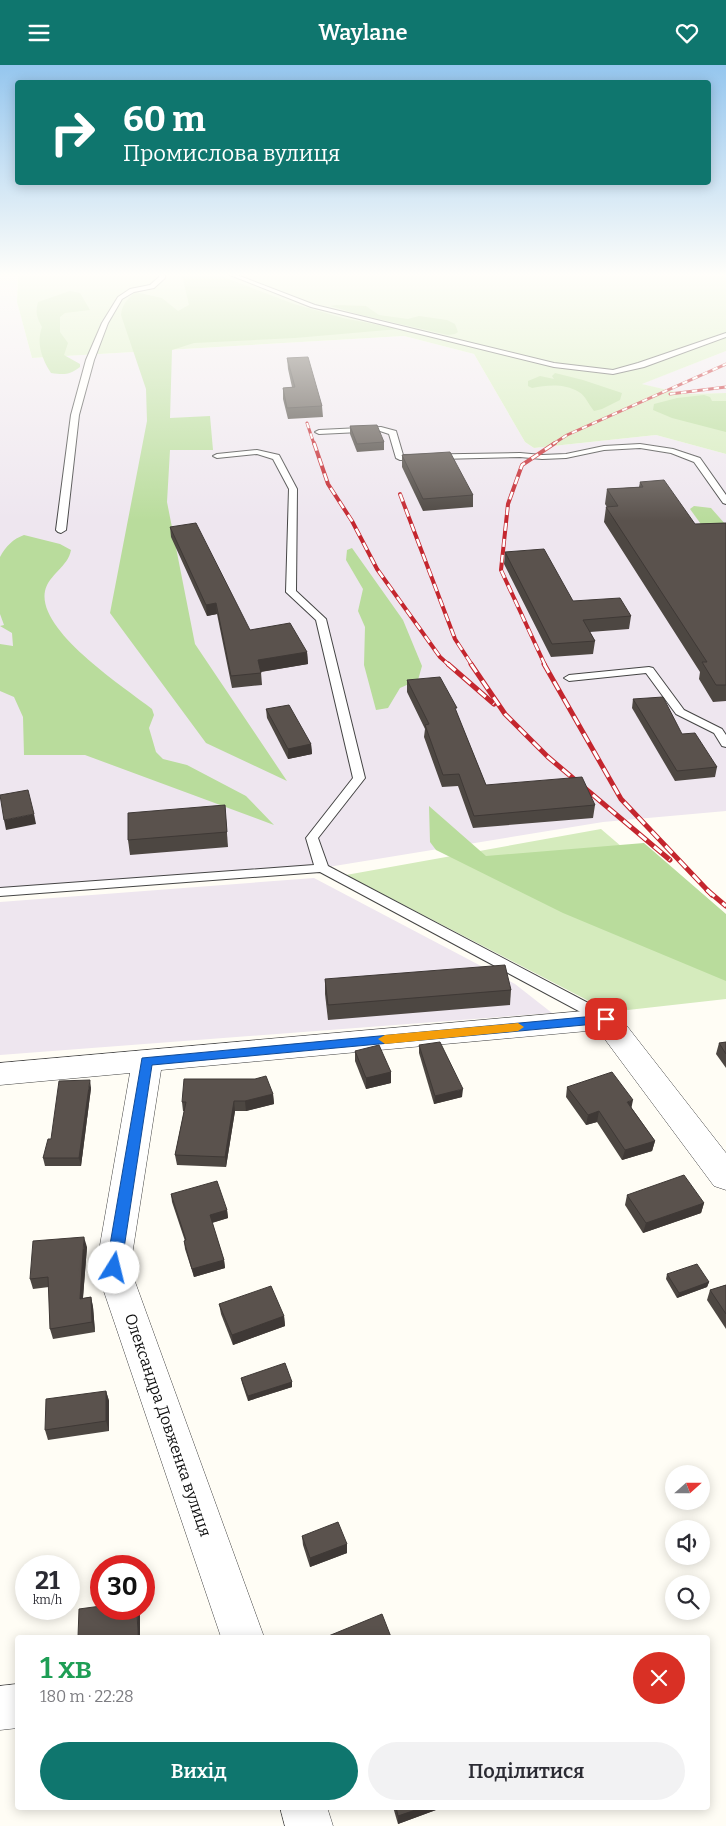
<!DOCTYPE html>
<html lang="uk">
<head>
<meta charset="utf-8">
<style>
  body { margin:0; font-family:Bitter,serif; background:#f2f2f3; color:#2b2b33; height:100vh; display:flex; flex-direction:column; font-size:19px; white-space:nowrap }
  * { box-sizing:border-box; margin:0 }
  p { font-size:16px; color:#7c7c81 }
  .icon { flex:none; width:28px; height:28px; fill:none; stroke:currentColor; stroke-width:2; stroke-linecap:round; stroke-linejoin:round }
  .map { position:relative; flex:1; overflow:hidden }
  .details { position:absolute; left:15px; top:1570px; width:695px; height:175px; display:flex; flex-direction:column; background:#fff; border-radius:5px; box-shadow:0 2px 12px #0003 }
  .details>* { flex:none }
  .banner { position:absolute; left:15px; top:15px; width:696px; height:105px; border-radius:5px; box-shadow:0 2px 12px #0003; background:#0f766e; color:#fff; overflow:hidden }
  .needle { width:32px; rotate:69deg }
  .controls { position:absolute; left:665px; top:1400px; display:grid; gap:10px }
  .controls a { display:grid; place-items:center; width:45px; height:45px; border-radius:50%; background:#fff; box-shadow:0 2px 12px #0003; font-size:25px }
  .speed { position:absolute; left:15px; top:1490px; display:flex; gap:10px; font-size:25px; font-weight:700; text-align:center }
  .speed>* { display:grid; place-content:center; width:65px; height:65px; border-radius:50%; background:#fff; box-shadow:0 2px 12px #0003; line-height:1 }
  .speed small { font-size:12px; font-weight:400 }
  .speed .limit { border:8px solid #d22; background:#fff; color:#111 }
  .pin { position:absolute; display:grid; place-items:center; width:42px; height:42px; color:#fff; margin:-21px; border-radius:10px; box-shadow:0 2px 8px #0006 }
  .me { position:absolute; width:55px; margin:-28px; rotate:9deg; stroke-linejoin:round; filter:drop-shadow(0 0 4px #0008) }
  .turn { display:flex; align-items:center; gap:18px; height:105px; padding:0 25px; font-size:22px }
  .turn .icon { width:65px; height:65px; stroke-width:2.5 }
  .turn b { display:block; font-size:35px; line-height:42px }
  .round { display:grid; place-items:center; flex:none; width:52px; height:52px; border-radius:26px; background:#f2f2f3 }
  .head { display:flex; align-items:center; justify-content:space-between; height:85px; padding:0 25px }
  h1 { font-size:30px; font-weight:600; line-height:38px; color:#1e9e55 }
  .button { display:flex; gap:10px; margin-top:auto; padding:10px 25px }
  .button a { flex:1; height:58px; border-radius:30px; background:#0f766e; color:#fff; font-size:20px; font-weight:600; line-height:58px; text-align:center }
  .button a+a { background:#f2f2f3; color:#2b2b33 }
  header { display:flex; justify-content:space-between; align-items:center; height:65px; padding:0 25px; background:#0f766e; color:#fff; font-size:22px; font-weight:600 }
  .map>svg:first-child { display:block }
  .industrial { fill:#eee6ef }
  .green { fill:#d5ebbd }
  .forest { fill:#b9dc9c }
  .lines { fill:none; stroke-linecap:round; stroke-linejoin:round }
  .lane-casing { stroke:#444; stroke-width:2 }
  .street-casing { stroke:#444; stroke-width:1 }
  .lane { fill:#fff; fill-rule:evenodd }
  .street { fill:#fff; fill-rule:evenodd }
  .rail-far2-casing { stroke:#c4262e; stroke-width:3 }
  .rail-far1-casing { stroke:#c4262e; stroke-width:4 }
  .rail-casing { stroke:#c4262e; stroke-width:5 }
  .rail-far2 { stroke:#fff; stroke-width:2; stroke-dasharray:5.5; stroke-linecap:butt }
  .rail-far1 { stroke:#fff; stroke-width:2.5; stroke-dasharray:8; stroke-linecap:butt }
  .rail { stroke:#fff; stroke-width:3; stroke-dasharray:10; stroke-linecap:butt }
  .wall { fill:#4d4742 }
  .shaded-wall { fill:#3f3936 }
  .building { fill:#5a524d; stroke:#3f3936 }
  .route { fill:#1a73e8; stroke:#114b97 }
  .slow { fill:#f59e0b }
  .labels { text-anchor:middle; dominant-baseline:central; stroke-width:5; stroke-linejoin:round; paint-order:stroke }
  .near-street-label { font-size:16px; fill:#111; stroke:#fff }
</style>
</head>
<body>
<header><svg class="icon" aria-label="menu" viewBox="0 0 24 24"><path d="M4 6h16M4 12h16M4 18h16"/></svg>Waylane<svg class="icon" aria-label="heart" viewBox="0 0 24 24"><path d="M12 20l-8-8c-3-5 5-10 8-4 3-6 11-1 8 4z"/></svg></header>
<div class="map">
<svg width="726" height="1761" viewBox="0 0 726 1761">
  <rect width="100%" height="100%" fill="#fffdf5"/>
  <g class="industrial">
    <path d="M0,210h17v27l15,56 372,-22 70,18 51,88 9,6 122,-13 70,19v357l-123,11 -281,46 -322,24z"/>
    <path d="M726,286v42l-41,1 -44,-10z"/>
    <path d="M314,813l201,106 37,29 -552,42v-153z"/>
  </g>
  <g class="green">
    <path d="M18,210h708v76l-84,33 43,10 41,-1v61l-70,-19 -122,13 -9,-6 -51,-88 -70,-18 -372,22 -15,-56z"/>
    <path d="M601,764l125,107v63l-116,13 -264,-137z"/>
  </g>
  <g class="forest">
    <path d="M182,210h36l76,29 49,14 56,11 -104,9 -101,5 -22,7 -2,68 40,-2 3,34h-43l-3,52 28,142 92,137 -81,-38 -96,-130 37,-192 -1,-32 -25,-74c1,-11 7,-16 14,-23l27,6 16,13 11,-6z"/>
    <path d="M70,226l10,2 10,17 -25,3 -5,4v15l8,11 -4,12 16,9v3c-10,8 -16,8 -29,6 -9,-14 -15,-30 -9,-46 -5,-9 -7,-15 -4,-25z"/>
    <path d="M336,240l30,1 13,9 29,4 11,-3 28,4 8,4 3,8 -3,2 -7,1 -87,-20 -31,-9z"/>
    <path d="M555,308l28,7 39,13 -2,7 -18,9 -8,2c-5,-6 -9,-16 -15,-19 -15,-9 -32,-7 -47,-4l-4,-2v-5l12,-5 14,3 -2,-3z"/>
    <path d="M704,330l6,2 2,4h14v31l-54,-14 -19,-8 1,-6 23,-6z"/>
    <path d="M694,441l17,2 15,17 -23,2 -13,-18z"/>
    <path d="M24,470l36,9 11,6c-3,17 -22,24 -26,41 -8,40 79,96 107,118l2,6 -5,13 7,24 7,7 24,6 59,31 28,29 -189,-70h-61l-1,-38 -9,-20 -14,-6v-47l13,2 -1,-13 -12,-7 4,-1 -4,-11v-57c6,-11 13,-18 24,-22z"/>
    <path d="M352,483l51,72 19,46 -4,14 -18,8 -12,20 -12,2 -12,-45 1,-38 -7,-16 5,-22 -17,-29 1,-10z"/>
    <path d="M429,741l57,50 158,-13 82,71v67l-163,-68 -127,-63 -6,-8z"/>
  </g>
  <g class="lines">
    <defs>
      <g id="lane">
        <path d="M159,210h6v3l-11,10 -20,4 -12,7 -14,24 -14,37 -15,55 -13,115 -5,3 -3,-1 -2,-2 15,-115 15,-55 16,-37 16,-26 12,-8 20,-4 9,-8z"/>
        <path d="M230,210h7l78,30 239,58 59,7 25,-7 88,-30v4l-82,30 -31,7 -59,-7 -243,-60z"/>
        <path d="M381,362l15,4 7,24 117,-2 22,2 24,-1 38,-8 36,-2 33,5 27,9 26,37v9l-3,-1 -29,-41 -23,-9 -31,-5 -36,2 -38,8 -24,1 -22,-2 -120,3 -4,-2 -7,-24 -9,-3 -61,3 -4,-2 4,-2z"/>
        <path d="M257,385l22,5 18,34 -1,102 30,28 39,159 -47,60 10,28 283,149 2,4 -2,4 -5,1 -5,-1 -281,-151 -320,24v-8l314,-23 -8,-27 47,-60 -37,-158 -30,-28 3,-103 -16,-30 -16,-5 -40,4 -4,-2 4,-2z"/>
        <path d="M649,602l4,1 31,42 38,19 4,6v12l-4,-1 -8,-13 -38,-19 -30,-41 -77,8 -5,-3 5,-3z"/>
      </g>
      <g id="street">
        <path d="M606,944l10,3 110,141v37l-12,-4 -116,-156 -437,40 -31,198 134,369h-43l-125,-369 34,-195 -130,12v-22z"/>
        <path d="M18,1619v44l-18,2v-44z"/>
        <path d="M280,1742h47l6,19h-48z"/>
      </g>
    </defs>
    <use href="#lane" class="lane-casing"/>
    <use href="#street" class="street-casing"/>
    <use href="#lane" class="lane"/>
    <use href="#street" class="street"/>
    <defs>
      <g id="rail-far2">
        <path d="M670,329l56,-7"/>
        <path d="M307,358l7,21"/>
        <path d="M553,379l14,-9 159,-71"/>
      </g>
      <g id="rail-far1">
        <path d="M314,378l14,41 24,37 25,48 63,88 9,8"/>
        <path d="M400,429l55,145 17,26"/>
        <path d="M545,600l-44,-95 7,-66 14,-39 33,-22"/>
      </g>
      <g id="rail">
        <path d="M448,599l46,40"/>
        <path d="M471,599l34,50 43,43 122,103"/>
        <path d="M544,599l77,135 91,96"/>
        <path d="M707,825l19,16"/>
      </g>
    </defs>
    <use href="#rail-far2" class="rail-far2-casing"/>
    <use href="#rail-far1" class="rail-far1-casing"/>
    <use href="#rail" class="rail-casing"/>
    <use href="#rail-far2" class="rail-far2"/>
    <use href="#rail-far1" class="rail-far1"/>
    <use href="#rail" class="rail"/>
  </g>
  <g class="wall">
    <path d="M287,293l35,48 1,11 -35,2 -5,-20v-11l9,-1 -4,-18z"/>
    <path d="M350,361l34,16v8l-27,2 -7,-18z"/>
    <path d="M402,390l71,40v12l-50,4 -21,-44z"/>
    <path d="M640,417l55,42 31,-1v178l-13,1 -14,-23 1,-7 -96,-150 2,-15h1l-2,-3 2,-15 32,-2z"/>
    <path d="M170,462l80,103 57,22 1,12 -47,8 1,13 -30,3 -15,-74 -10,2 -36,-79z"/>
    <path d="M505,487l68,49 58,15 -2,13 -39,3 5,9 -2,13 -42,3 -47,-93z"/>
    <path d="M407,615l49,31 30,74 109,20 -2,13 -120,10 -15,-42 -16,1 -18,-50 1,-8 -18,-37z"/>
    <path d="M633,634l49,35 35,33 -2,10 -40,4 -43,-73z"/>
    <path d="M266,644l45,35 1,10 -24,5 -21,-41z"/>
    <path d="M225,740l3,42 -98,8 -2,-15z"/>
    <path d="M325,914l186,11 -1,15 -182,15 -3,-26z"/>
    <path d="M726,977v26l-10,-14 3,-11z"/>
    <path d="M419,980l43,52 -28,7 -15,-51z"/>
    <path d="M355,986l36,21v11l-25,6 -11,-28z"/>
    <path d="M567,1022l64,20 24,34 -3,10 -30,9 -25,-38 -11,3 -20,-28z"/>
    <path d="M91,1023l-10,78h-36l-2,-8 8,-19z"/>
    <path d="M273,1029l1,10 -28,7h-11l-9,56 -49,-2 -2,-10 9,-44h-1l-1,-9z"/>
    <path d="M171,1129l56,16 1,8 -16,5 12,37 1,8 -31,9 -9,-28 -1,-8h1l-13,-39z"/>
    <path d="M627,1130l77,8 -3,10 -58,20 -18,-28z"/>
    <path d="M87,1182l-4,51 8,-1 2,10 2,25 -42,7 -3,-10 -1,-42 -16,2 -3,-10z"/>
    <path d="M667,1209l42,8 -2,5 -30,11 -11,-19z"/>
    <path d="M726,1220v44l-19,-29 3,-10z"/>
    <path d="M219,1239l65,12 1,10 -52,19 -12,-31z"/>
    <path d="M241,1313l51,4v5l-44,14 -6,-18z"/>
    <path d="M106,1326l3,10v30l-61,9 -3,-10z"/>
    <path d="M302,1471l45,8v9l-37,14 -7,-22z"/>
    <path d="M393,1742h51l-46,17z"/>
  </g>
  <g class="shaded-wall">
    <path d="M216,538l1,11 -10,2 -1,-11z"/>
    <path d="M307,587l1,12 -49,8 -1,-12z"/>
    <path d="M311,679l1,10 -24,5v-10z"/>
    <path d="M34,749l2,10 -30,6 -2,-10z"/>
    <path d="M391,1007v11l-25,6v-11z"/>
    <path d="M90,1015l1,8 -10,78 -2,-8z"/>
    <path d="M463,1024l-1,8 -28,7 1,-8z"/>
    <path d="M273,1029l1,10 -28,7 -1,-10z"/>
    <path d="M633,1035l-2,10 -4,-8z"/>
    <path d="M234,1036l1,10 -9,56 -1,-10z"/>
    <path d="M599,1046l-2,11 -11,3 2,-10z"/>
    <path d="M655,1076l-3,10 -30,9 3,-10z"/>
    <path d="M704,1138l-3,10 -58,20 3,-10z"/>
    <path d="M227,1145l1,8 -17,5 -1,-8z"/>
    <path d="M84,1172l3,10 -5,62 -2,-10z"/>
    <path d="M224,1195l1,8 -31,9 -2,-8z"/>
    <path d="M709,1217l-2,5 -30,11 2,-5z"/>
    <path d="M91,1232l2,10 2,25 -3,-10z"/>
    <path d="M284,1251l1,10 -52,19 -1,-10z"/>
    <path d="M292,1317v5l-44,14v-5z"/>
    <path d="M106,1326l3,10v30l-3,-10z"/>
    <path d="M347,1479v9l-37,14v-9z"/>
    <path d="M137,1544h2l1,2v26h-2z"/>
    <path d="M424,1742h20l-46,17v-8z"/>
  </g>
  <g class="building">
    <path d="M308,292l14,49 -35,2 -4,-20 12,-1 -8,-29z"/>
    <path d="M377,360l7,17 -27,2 -7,-18z"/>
    <path d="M450,387l23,43 -50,4 -21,-44z"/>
    <path d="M664,415l31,44 31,-1v162h-10l-14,-23h5l-101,-155 12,-1 -11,-17 36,-2 -3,-5z"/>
    <path d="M196,458l54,107 40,-7 17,29 -49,8 3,13 -30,3 -15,-73 -10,2 -36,-78z"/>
    <path d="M544,484l29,52 47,-3 11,18 -48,4 12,21 -43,3 -47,-92z"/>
    <path d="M440,612l17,31h-2l31,77 96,-8 13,28 -121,11 -15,-42 -16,1 -18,-50 4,-1 -22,-44z"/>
    <path d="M663,632l19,37 13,-1 22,34 -40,4 -44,-72z"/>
    <path d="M289,640l22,39 -23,5 -22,-40z"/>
    <path d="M28,725l6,24 -30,6 -4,-25z"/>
    <path d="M225,740l2,27 -99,8v-27z"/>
    <path d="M505,900l6,25 -183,15 -3,-26z"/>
    <path d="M440,977l23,47 -28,7 -16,-51z"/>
    <path d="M726,977v12l-7,-11z"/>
    <path d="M379,980l12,27 -25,6 -11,-27z"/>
    <path d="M612,1007l21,28 -6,2 28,39 -30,9 -26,-39 -11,4 -21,-28z"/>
    <path d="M266,1011l7,18 -28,7h-11l-9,56 -50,-2 11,-53h-4l2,-23h71z"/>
    <path d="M90,1015l-11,78h-36l5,-19h3l8,-58z"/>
    <path d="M684,1110l20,28 -58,20 -19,-28z"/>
    <path d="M217,1116l10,29 -17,5 14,45 -32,9 -8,-28 2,-1 -15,-46z"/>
    <path d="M84,1172l-4,62 11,-2 1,25 -42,7 -2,-52 -18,2 3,-38z"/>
    <path d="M697,1199l12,18 -30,11 -12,-19z"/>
    <path d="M726,1220v29l-16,-24z"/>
    <path d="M271,1221l13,30 -52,19 -13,-31z"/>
    <path d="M285,1298l7,19 -44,14 -7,-18z"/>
    <path d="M106,1326v30l-61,9 1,-31z"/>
    <path d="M338,1457l9,22 -37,14 -8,-22z"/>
    <path d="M101,1541v3h36l1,28h-60l1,-28z"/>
    <path d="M382,1549l9,23h-65z"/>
    <path d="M396,1742h28l-26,9z"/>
  </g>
  <linearGradient id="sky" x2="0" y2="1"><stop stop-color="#95c6ee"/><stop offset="0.46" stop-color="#fffefa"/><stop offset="1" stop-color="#fffefa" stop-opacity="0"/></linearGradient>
  <rect width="726" height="456" fill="url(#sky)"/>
  <path class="route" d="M606,950l6,4 -6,4 -454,42 -31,203 -2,5 -5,1 -6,-1 -2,-5 36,-210z"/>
  <path class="slow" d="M518,958l6,4 -6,4 -133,13 -7,-5 7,-4z"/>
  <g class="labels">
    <g class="near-street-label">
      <text transform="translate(168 1360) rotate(71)">Олександра Довженка вулиця</text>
    </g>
  </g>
</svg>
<div class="controls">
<a><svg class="needle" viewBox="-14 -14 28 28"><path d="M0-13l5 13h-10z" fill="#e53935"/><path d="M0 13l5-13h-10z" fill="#7c7c81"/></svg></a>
<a><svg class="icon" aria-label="sound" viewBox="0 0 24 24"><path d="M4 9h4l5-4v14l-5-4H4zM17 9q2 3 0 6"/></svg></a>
<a><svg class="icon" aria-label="search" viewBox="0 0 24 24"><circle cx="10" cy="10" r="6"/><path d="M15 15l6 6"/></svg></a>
</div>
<div class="speed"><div>21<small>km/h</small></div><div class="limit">30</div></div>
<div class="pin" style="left:606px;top:954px;background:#d93025"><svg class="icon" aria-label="arrive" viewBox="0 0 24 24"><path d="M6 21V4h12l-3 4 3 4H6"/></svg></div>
<svg class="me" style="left:114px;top:1203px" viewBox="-20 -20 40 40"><circle r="19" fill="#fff"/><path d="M0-13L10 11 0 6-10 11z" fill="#1a73e8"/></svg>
<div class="banner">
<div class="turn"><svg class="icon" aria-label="right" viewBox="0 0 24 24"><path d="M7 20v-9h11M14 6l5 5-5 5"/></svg><div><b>60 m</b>Промислова вулиця</div></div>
</div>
<section class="details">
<div class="head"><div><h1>1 хв</h1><p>180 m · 22:28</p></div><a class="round" style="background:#d93025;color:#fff"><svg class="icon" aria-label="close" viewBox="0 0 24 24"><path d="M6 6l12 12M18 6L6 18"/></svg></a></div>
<div class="button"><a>Вихід</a><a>Поділитися</a></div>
</section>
</div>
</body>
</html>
